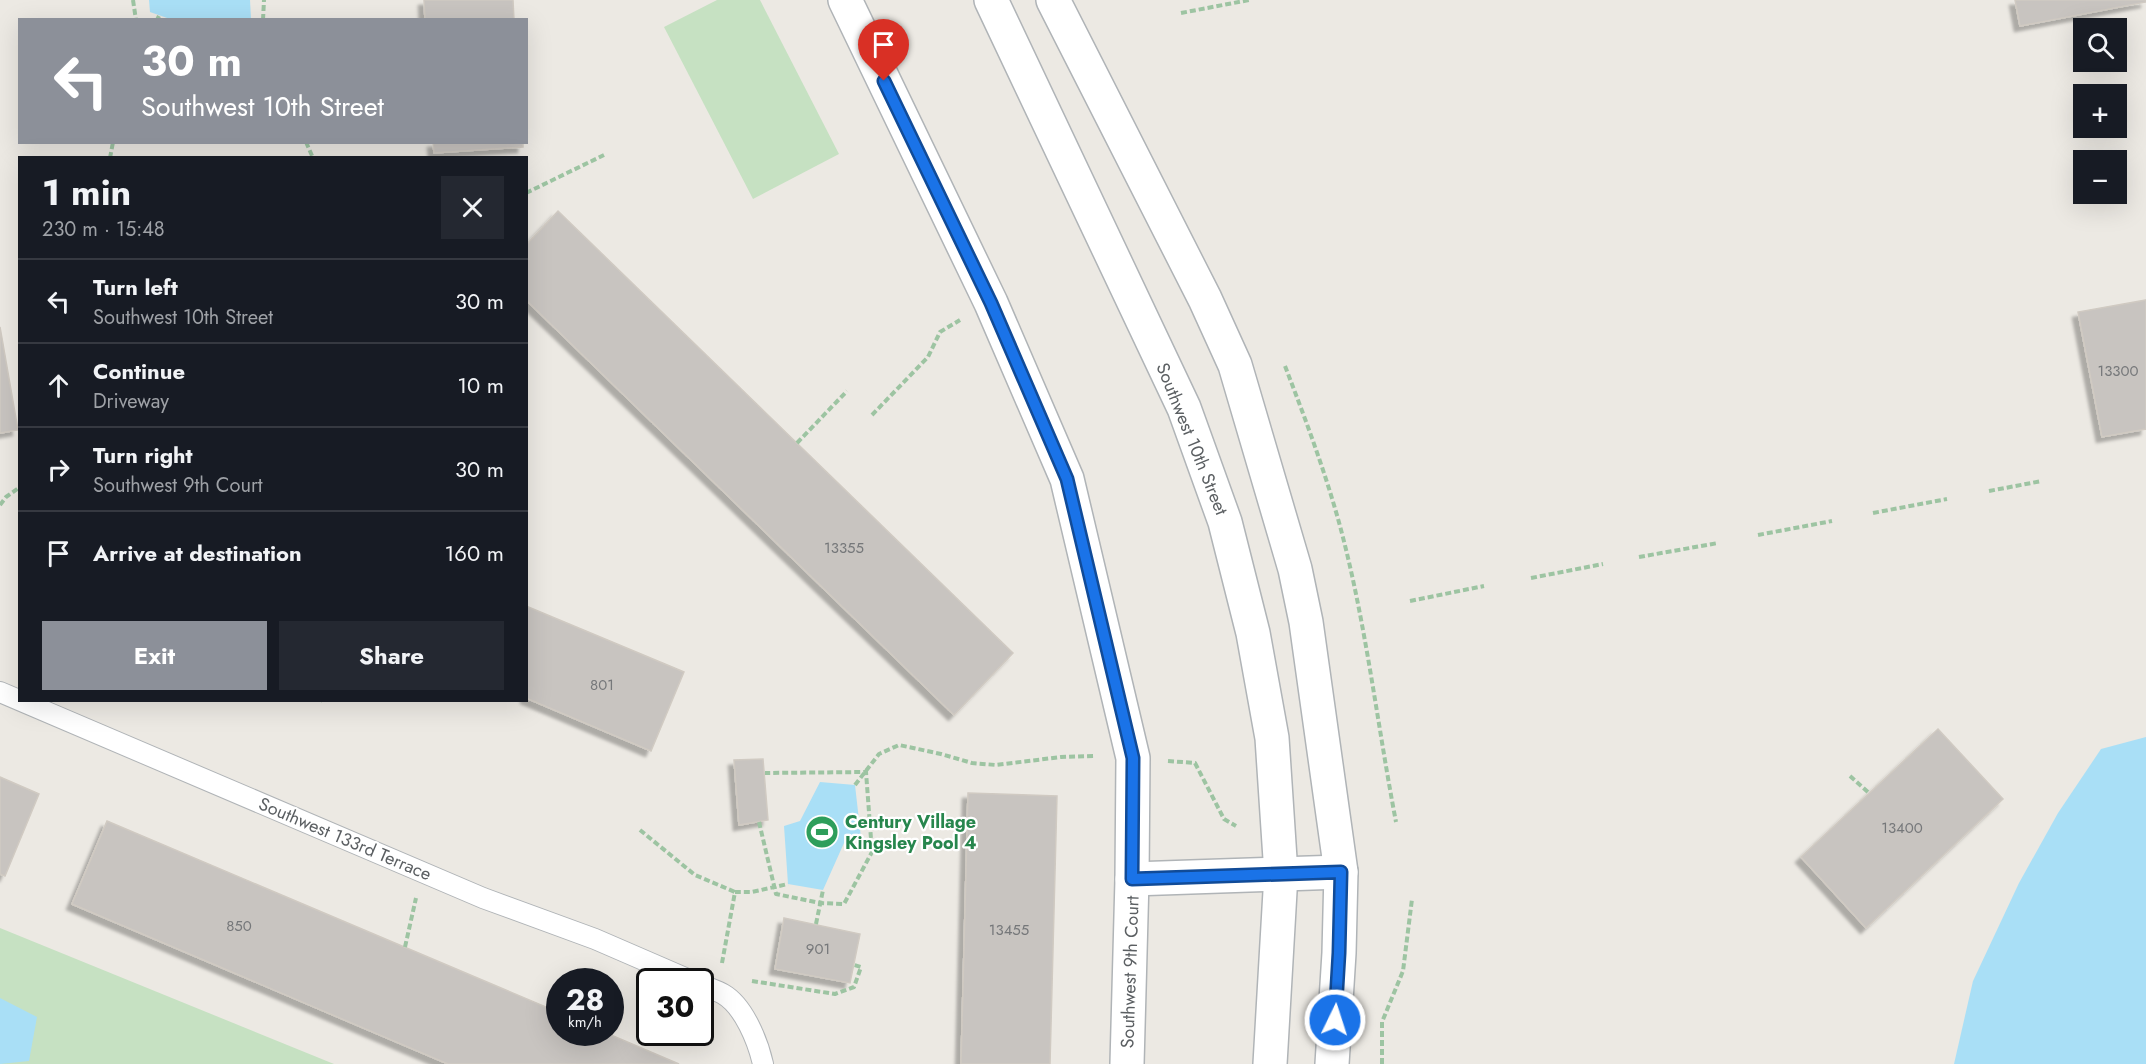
<!DOCTYPE html>
<html lang="en">
<head>
<meta charset="utf-8">
<style>
  body { margin:0; font-family:Jost,sans-serif; background:#242831; color:#f1f3f6; height:100vh; display:flex; flex-direction:column; font-size:22px; white-space:nowrap }
  * { box-sizing:border-box; margin:0 }
  p { font-size:20px; color:#9ea1a6 }
  .icon { flex:none; width:33px; height:33px; fill:none; stroke:currentColor; stroke-width:2; stroke-linecap:round; stroke-linejoin:round }
  .map { position:relative; flex:1; overflow:hidden }
  .details { position:absolute; left:18px; top:156px; width:510px; height:546px; display:flex; flex-direction:column; background:#171b24; border-radius:0px; box-shadow:0 6px 24px #0002 }
  .details>* { flex:none }
  .guide { position:absolute; left:18px; top:18px; width:510px; height:126px; border-radius:0px; box-shadow:0 6px 24px #0002; background:#8c9099; color:#fff; overflow:hidden }
  .controls { position:absolute; left:2073px; top:18px; display:grid; gap:12px }
  .controls a { display:grid; place-items:center; width:54px; height:54px; border-radius:0px; background:#171b24; box-shadow:0 6px 24px #0002; font-size:30px }
  .speed { position:absolute; left:546px; top:968px; display:flex; gap:12px; font-size:30px; font-weight:700; text-align:center }
  .speed>* { display:grid; place-content:center; width:78px; height:78px; border-radius:50%; background:#171b24; box-shadow:0 6px 24px #0002; line-height:1 }
  .speed small { font-size:15px; font-weight:400 }
  .speed .limit { border:3px solid #111; border-radius:9px; background:#fff; color:#111 }
  .pin { position:absolute; display:grid; place-items:center; width:51px; height:51px; color:#fff; margin:-62px -26px; border-radius:50% 50% 50% 0; rotate:-45deg; box-shadow:0 0 6px #0007 }
  .pin .icon { rotate:45deg }
  .me { position:absolute; width:66px; margin:-33px; rotate:4deg; stroke-linejoin:round; filter:drop-shadow(0 0 4px #0008) }
  .turn { display:flex; align-items:center; gap:21px; height:126px; padding:0 24px; font-size:27px }
  .turn .icon { width:78px; height:78px; stroke-width:2.5 }
  .turn b { display:block; font-size:42px; line-height:51px }
  .round { display:grid; place-items:center; flex:none; width:63px; height:63px; border-radius:0px; background:#242831 }
  .head { display:flex; align-items:center; justify-content:space-between; height:102px; padding:0 24px }
  h1 { font-size:36px; font-weight:700; line-height:45px }
  .cta { display:flex; gap:12px; margin-top:auto; padding:12px 24px }
  .cta a { flex:1; height:69px; border-radius:0px; background:#8c9099; color:#fff; font-size:24px; font-weight:700; line-height:69px; text-align:center }
  .cta a+a { background:#242831; color:#f1f3f6 }
  ul { padding:0; list-style:none }
  li { display:flex; align-items:center; gap:18px; height:84px; padding:0 24px; border-top:2px solid #363941 }
  li div { flex:1 }
  li b { display:block; font-size:22px }
  li em { font-style:normal }
  .map>svg:first-child { display:block }
  .green { fill:#c6e1c2 }
  .water { fill:#a9dff6 }
  .building { fill:#c8c4c0; stroke:#d0cac2; stroke-width:1.5; filter:url(#shadow) }
  .lines { fill:none; stroke-linecap:round; stroke-linejoin:round }
  .lane-casing { stroke:#b0b4b7; stroke-width:22 }
  .street-casing { stroke:#b0b4b7; stroke-width:36 }
  .path { stroke:#9dc4a2; stroke-width:4; stroke-dasharray:6 3; stroke-linecap:butt }
  .lane { stroke:#fff; stroke-width:20 }
  .street { stroke:#fff; stroke-width:33 }
  .route-casing { stroke:#114b97; stroke-width:15 }
  .route { stroke:#1a73e8; stroke-width:10 }
  .labels { text-anchor:middle; dominant-baseline:central; stroke-width:4.5; stroke-linejoin:round; paint-order:stroke }
  .number-label { font-size:15px; fill:#76787a }
  .street-label { font-size:18px; fill:#5b5f62; stroke:#fff }
  .leisure-label { font-size:18px; font-weight:bold; fill:#27864d; stroke:#fff; text-anchor:start }
</style>
</head>
<body>
<div class="map">
<svg width="2146" height="1064" viewBox="0 0 2146 1064">
  <defs>
    <filter id="shadow"><feDropShadow dx="-5.5" dy="5.5" stdDeviation="1.5" flood-color="#0004"/></filter>
  </defs>
  <rect width="100%" height="100%" fill="#ece9e3"/>
  <g class="green">
    <path d="M717,0h43l79,154 -86,45 -89,-172z"/>
    <path d="M0,928l334,136h-334z"/>
  </g>
  <g class="water">
    <path d="M149,0h101l1,19h-81l-20,-7z"/>
    <path d="M2146,737v327h-192l19,-83 46,-98 39,-70 43,-64z"/>
    <path d="M820,782l35,3 6,53 -17,5 -21,47 -35,-6 -4,-58 16,-5z"/>
    <path d="M0,998l37,19 -8,44 -29,3z"/>
  </g>
  <g class="building">
    <path d="M424,0h89l1,20h-89z"/>
    <path d="M2015,0h131v2l-126,24z"/>
    <path d="M433,142h90v5l-89,6z"/>
    <path d="M558,211l455,442 -59,62 -428,-415v-55z"/>
    <path d="M2146,300v129l-44,8 -24,-125z"/>
    <path d="M0,327l18,103 -18,3z"/>
    <path d="M526,606l158,66 -33,79 -125,-53z"/>
    <path d="M1938,729l65,70 -137,129 -65,-71z"/>
    <path d="M763,759l5,61 -29,5 -5,-65z"/>
    <path d="M0,777l39,17 -34,82 -5,-2z"/>
    <path d="M968,793l89,3 -7,268h-89z"/>
    <path d="M107,821l453,192v19h44l75,32h-231l-376,-160z"/>
    <path d="M784,918l76,16 -10,49 -75,-14z"/>
  </g>
  <g class="lines">
    <defs>
      <g id="lane">
        <path d="M0,692l483,206 112,41 97,42"/>
        <path d="M700,984c8,4 16,6 23,10 21,12 35,48 40,70"/>
      </g>
      <g id="street">
        <path d="M845,0l146,303 76,176 66,279 -1,121 -5,185"/>
        <path d="M991,0l193,408 41,114 28,111 19,105 9,136 -11,190"/>
        <path d="M1053,0l152,299 30,66 60,204 11,53 35,250 -2,81 -7,111"/>
        <path d="M1132,879l209,-7"/>
      </g>
    </defs>
    <use href="#lane" class="lane-casing"/>
    <use href="#street" class="street-casing"/>
    <g class="path">
      <path d="M133,0l3,20"/>
      <path d="M1181,13l68,-13"/>
      <path d="M157,20l2,-4"/>
      <path d="M263,20l1,-20"/>
      <path d="M306,142l7,16"/>
      <path d="M110,158l3,-16"/>
      <path d="M526,193l78,-38"/>
      <path d="M1285,366c20,52 40,105 55,160 26,97 37,197 56,296"/>
      <path d="M872,415l56,-58 12,-25 20,-12"/>
      <path d="M797,443l50,-52"/>
      <path d="M1989,491l53,-10"/>
      <path d="M0,505l6,-8 14,-10"/>
      <path d="M1873,513l74,-14"/>
      <path d="M1758,535l74,-14"/>
      <path d="M1639,557l79,-14"/>
      <path d="M1531,578l72,-14"/>
      <path d="M1410,601l74,-15"/>
      <path d="M320,701l1,-1"/>
      <path d="M1168,761l27,2 29,56 12,7"/>
      <path d="M1850,776l19,17"/>
      <path d="M855,785l24,-31 20,-9 42,9 31,9 24,2 65,-8 35,-1"/>
      <path d="M759,822l17,72 44,9 24,1 28,-52 -6,-80 -101,1"/>
      <path d="M640,830l55,45 40,17"/>
      <path d="M816,924l7,-34"/>
      <path d="M405,947l11,-49"/>
      <path d="M722,963l13,-71h17l36,-8"/>
      <path d="M752,981l83,13 19,-7 7,-20 -7,-2"/>
      <path d="M1382,1064v-42l21,-51 9,-72"/>
    </g>
    <use href="#lane" class="lane"/>
    <use href="#street" class="street"/>
  </g>
  <g class="lines">
    <defs>
      <path id="route" d="M884,81l107,222 76,176 66,279 -1,121 209,-7 -2,81 -4,67"/>
    </defs>
    <use href="#route" class="route-casing"/>
    <use href="#route" class="route"/>
  </g>
  <defs>
    <symbol id="stadium-disc" viewBox="-11 -11 22 22"><circle r="9.5" fill="#2e9e5b" stroke="#fff"/><path d="M0-5a6.5 5 0 1 0 0 10a6.5 5 0 1 0 0-10ZM-3.5-1.8h7v3.6h-7Z" fill="#fff"/></symbol>
  </defs>
  <g fill-rule="evenodd">
    <use href="#stadium-disc" x="803" y="813" width="38" height="38"/>
  </g>
  <g class="labels">
    <g class="number-label">
      <text x="2118" y="371">13300</text>
      <text x="844" y="548">13355</text>
      <text x="602" y="685">801</text>
      <text x="1902" y="828">13400</text>
      <text x="239" y="926">850</text>
      <text x="1009" y="930">13455</text>
      <text x="818" y="949">901</text>
    </g>
    <g class="street-label">
      <text transform="translate(1192 439) rotate(68)">Southwest 10th Street</text>
      <text transform="translate(345 839) rotate(23)">Southwest 133rd Terrace</text>
      <text transform="translate(1130 972) rotate(-88)">Southwest 9th Court</text>
    </g>
    <g class="leisure-label">
      <text x="845" y="822">Century Village<tspan x="845" dy="21">Kingsley Pool 4</tspan></text>
    </g>
  </g>
</svg>
<div class="controls">
<a><svg class="icon" aria-label="search" viewBox="0 0 24 24"><circle cx="10" cy="10" r="6"/><path d="M15 15l6 6"/></svg></a>
<a>+</a>
<a>−</a>
</div>
<div class="speed"><div>28<small>km/h</small></div><div class="limit">30</div></div>
<div class="pin" style="left:884px;top:81px;background:#d93025"><svg class="icon" aria-label="arrive" viewBox="0 0 24 24"><path d="M6 21V4h12l-3 4 3 4H6"/></svg></div>
<svg class="me" style="left:1335px;top:1020px" viewBox="-20 -20 40 40"><circle r="17" fill="#1a73e8" stroke="#fff" stroke-width="3"/><path d="M0-11L8 9 0 5-8 9z" fill="#fff"/></svg>
<div class="guide">
<div class="turn"><svg class="icon" aria-label="left" viewBox="0 0 24 24"><path d="M17 20v-9H6M10 6l-5 5 5 5"/></svg><div><b>30 m</b>Southwest 10th Street</div></div>
</div>
<section class="details">
<div class="head"><div><h1>1 min</h1><p>230 m · 15:48</p></div><a class="round"><svg class="icon" aria-label="close" viewBox="0 0 24 24"><path d="M6 6l12 12M18 6L6 18"/></svg></a></div>
<ul>
<li><svg class="icon" aria-label="left" viewBox="0 0 24 24"><path d="M17 20v-9H6M10 6l-5 5 5 5"/></svg><div><b>Turn left</b><p>Southwest 10th Street</p></div><em>30 m</em></li>
<li><svg class="icon" aria-label="ahead" viewBox="0 0 24 24"><path d="M12 20V5M6 11l6-6 6 6"/></svg><div><b>Continue</b><p>Driveway</p></div><em>10 m</em></li>
<li><svg class="icon" aria-label="right" viewBox="0 0 24 24"><path d="M7 20v-9h11M14 6l5 5-5 5"/></svg><div><b>Turn right</b><p>Southwest 9th Court</p></div><em>30 m</em></li>
<li><svg class="icon" aria-label="arrive" viewBox="0 0 24 24"><path d="M6 21V4h12l-3 4 3 4H6"/></svg><div><b>Arrive at destination</b></div><em>160 m</em></li>
</ul>
<div class="cta"><a>Exit</a><a>Share</a></div>
</section>
</div>
</body>
</html>
